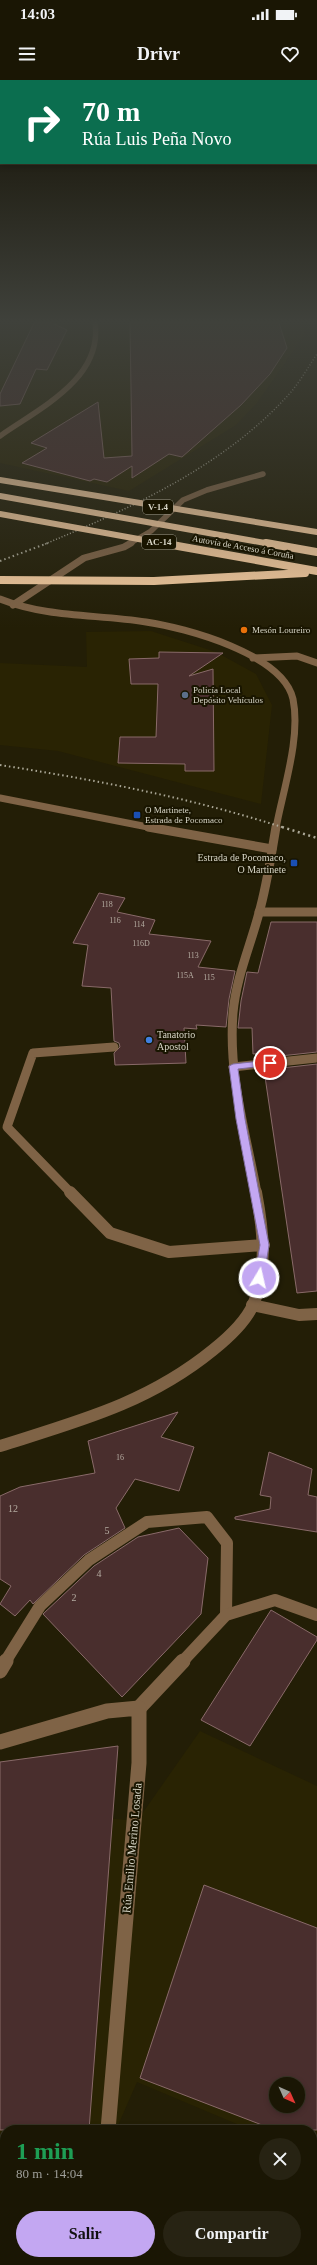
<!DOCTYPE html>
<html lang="es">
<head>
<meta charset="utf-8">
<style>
  body { margin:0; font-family:Georgia,serif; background:#272313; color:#f1f3f6; height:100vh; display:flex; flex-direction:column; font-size:15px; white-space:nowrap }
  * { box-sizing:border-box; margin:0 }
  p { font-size:13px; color:#9f9f9a }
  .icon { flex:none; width:22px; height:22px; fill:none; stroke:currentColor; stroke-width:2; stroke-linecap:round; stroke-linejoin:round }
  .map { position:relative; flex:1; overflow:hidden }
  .details { position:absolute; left:0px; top:2045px; width:317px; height:140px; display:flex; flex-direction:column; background:#1a1604; border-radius:16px 16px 0 0; box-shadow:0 2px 6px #0003,0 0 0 1px #383526 }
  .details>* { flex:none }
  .top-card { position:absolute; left:0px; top:0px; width:317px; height:84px; box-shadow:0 2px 6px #0003,0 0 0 1px #383526; background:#0b6e4f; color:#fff; overflow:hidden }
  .needle { width:26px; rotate:135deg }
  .buttons { position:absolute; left:269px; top:1997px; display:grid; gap:8px }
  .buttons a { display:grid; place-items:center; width:36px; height:36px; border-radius:50%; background:#1a1604; box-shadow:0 2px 6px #0003,0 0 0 1px #383526; font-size:20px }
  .pin { position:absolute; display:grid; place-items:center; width:34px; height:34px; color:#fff; margin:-17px; border:2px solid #fff; border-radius:50%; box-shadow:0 1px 4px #0007 }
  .me { position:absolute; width:44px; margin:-22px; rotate:9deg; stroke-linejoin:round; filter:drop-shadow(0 0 3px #0008) }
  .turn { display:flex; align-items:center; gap:14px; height:84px; padding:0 16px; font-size:18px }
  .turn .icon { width:52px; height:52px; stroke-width:2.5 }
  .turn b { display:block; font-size:28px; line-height:34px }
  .round { display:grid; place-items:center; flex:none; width:42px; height:42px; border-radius:21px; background:#272313 }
  .headline { display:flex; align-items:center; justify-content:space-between; height:68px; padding:0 16px }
  h1 { font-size:24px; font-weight:800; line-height:30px; color:#1e9e55 }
  .button { display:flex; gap:8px; margin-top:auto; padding:8px 16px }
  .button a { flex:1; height:46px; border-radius:24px; background:#c3a7f2; color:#111; font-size:16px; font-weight:800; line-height:46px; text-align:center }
  .button a+a { background:#272313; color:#f1f3f6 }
  .status { display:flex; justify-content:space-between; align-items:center; height:28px; padding:0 20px; background:#1a1604; direction:ltr }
  .status svg { height:11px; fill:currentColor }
  header { display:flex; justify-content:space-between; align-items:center; height:52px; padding:0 16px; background:#1a1604; font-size:18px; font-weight:800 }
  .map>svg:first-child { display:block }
  .built { fill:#292303; fill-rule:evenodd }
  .building { fill:#492e2d; stroke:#896a69; fill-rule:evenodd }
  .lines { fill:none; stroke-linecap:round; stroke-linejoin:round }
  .minor-far4 { stroke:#7f6346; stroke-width:5.5 }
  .minor-far3 { stroke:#7f6346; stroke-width:7 }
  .minor-far2 { stroke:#7f6346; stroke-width:9 }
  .minor-far1 { stroke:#7f6346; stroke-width:12 }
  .minor { stroke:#7f6346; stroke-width:15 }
  .rail-far2 { stroke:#aca998; stroke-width:1.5; stroke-dasharray:1 2; stroke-linecap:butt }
  .rail-far1 { stroke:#aca998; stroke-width:2; stroke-dasharray:1.5 3; stroke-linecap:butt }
  .rail { stroke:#aca998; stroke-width:2.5; stroke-dasharray:2 3.5; stroke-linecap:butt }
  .highway-bridge-far1 { stroke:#f7cda0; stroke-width:6 }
  .highway-bridge { stroke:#f7cda0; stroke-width:8 }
  .route { fill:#c3a7f2; stroke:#7f6d9d }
  .food-dot { fill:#e8710a; stroke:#191500; stroke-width:1.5 }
  .service-dot { fill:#5c6f8a; stroke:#191500; stroke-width:1.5 }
  .transit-dot { fill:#1a4fb4; stroke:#191500; stroke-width:1.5 }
  .shop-dot { fill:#3f7fe0; stroke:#191500; stroke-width:1.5 }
  .labels { text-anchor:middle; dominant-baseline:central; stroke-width:4; stroke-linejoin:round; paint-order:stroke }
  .number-label { font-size:8px; fill:#b4aba0 }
  .shield { fill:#191500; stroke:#9e9b8b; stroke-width:1 }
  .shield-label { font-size:9px; font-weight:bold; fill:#d7d5c6 }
  .far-street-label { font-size:9px; fill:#d7d5c6; stroke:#191500 }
  .far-poi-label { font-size:9px; fill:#d7d5c6; stroke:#191500; text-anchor:start }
  .poi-label { font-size:10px; fill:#d7d5c6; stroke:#191500; text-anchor:end }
  .near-number-label { font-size:10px; fill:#b4aba0 }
  .near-street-label { font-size:12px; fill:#d7d5c6; stroke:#191500 }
</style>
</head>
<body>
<div class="status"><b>14:03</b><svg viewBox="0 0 49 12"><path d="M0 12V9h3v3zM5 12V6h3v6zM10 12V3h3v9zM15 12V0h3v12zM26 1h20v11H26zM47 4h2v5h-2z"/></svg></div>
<header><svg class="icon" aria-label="menu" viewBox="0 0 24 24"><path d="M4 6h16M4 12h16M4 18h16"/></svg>Drivr<svg class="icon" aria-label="heart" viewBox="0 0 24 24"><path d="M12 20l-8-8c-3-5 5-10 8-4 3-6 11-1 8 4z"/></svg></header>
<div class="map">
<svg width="317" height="2185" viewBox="0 0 317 2185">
  <rect width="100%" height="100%" fill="#231e06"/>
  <g class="built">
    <path d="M0,243h304l1,11 -48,69 -21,22 -107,66 -129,-28z"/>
    <path d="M151,551l65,21 40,22 16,31 -11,99 -203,-53 -58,-6v-82l87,4 -1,-35z"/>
    <path d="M200,1651l117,55v372l-5,-2v-26h-61l-114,-48 -21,48h-111v16h-5v-338l137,13zM276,2004h22v22h-22z"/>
  </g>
  <g class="building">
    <path d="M34,243h18l15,7 -20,40 -11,-1 -16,35 -20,2v-12z"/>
    <path d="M130,243h149l8,25 -17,26 -29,31 -59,52 -13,-3 -37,24v-12l-25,16 -13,-3 -4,2 -68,-18 25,-15 -16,-5 67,-41 6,56 28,-2z"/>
    <path d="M159,572l64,1 -34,23 24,-7 1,102h-29v-7l-67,-1 2,-26h36l2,-53h-27l-2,-25 30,-1z"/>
    <path d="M99,813l26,5 -8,14 38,8 -6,14 62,7 -13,26 37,4 -6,28 -3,28 -30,-2 1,4 -13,-1 2,35 -71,2 -1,-12 6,-6 -1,-4 -5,-2 -3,-53 -29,-2 6,-41 -15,-2z"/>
    <path d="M271,842h46v130l-55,6v-5l-9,1 -1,-26h-14l3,-27 6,-29 11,1z"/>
    <path d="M317,984v227l-20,2 -33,-223z"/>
    <path d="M178,1332l-17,25 33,10 -15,44 -44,-12 -19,29 9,20 -41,27 -51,49 -3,-4 -15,16 -15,-12 11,-18 -11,-7v-83l20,-9 75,-14 -7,-32z"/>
    <path d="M269,1372l43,17 -4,26 9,2v35l-82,-13v-2l35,-8 1,-12 -11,-2z"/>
    <path d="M179,1448l29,30 -7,56 -79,83 -79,-83 51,-48 44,-29z"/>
    <path d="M271,1530l46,27v3l-67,106 -49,-26z"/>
    <path d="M118,1666l-29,384h-89v-368z"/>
    <path d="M204,1805l113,43v202h-42l-135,-52zM276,2004h22v22h-22z"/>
  </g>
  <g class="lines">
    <g class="minor-far4">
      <path d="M0,356c38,-27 103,-57 95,-113"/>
      <path d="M129,464l22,-13 32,-31 24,-10 56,-16"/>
    </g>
    <g class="minor-far3">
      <path d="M0,519c48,19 96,15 146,23 40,6 137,32 147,77 8,39 -10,91 -17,129"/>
      <path d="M13,525l71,-47 40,-11 7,-4"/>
      <path d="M253,578l44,-2 20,7"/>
      <path d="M0,718l153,30"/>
    </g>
    <g class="minor-far2">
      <path d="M148,747l124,22"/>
      <path d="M259,832h58"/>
      <path d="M233,987l84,-9"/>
      <path d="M71,1113l-64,-66 26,-74 81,-6"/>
      <path d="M257,1113c-11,-60 -29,-118 -24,-180 3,-35 17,-66 26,-100 8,-28 12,-57 17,-86"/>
    </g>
    <g class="minor-far1">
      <path d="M70,1112l40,41 59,19 95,-7"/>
      <path d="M252,1225l47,10 18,-1"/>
      <path d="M0,1366c79,-25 148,-43 213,-96 15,-12 32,-27 40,-45 15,-36 10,-76 3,-113"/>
      <path d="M5,1582l35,-56 49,-46 58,-38 60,-5 20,26 -1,72"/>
      <path d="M182,1582l44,-47 49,-15 42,15"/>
    </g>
    <g class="minor">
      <path d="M0,1591l6,-10"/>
      <path d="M139,1628l44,-47"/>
      <path d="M0,1662l107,-31 32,-3v55l-31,367"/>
      <path d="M157,2180l7,5"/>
    </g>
    <path class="rail-far2" d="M45,464c89,-37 181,-79 246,-152 10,-12 18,-26 26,-38"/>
    <g class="rail-far1">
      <path d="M0,481l48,-18"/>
      <path d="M0,685c96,15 192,33 285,63"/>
    </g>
    <path class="rail" d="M282,747l35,11"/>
    <g class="highway-bridge-far1">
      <path d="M0,400l317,52"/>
      <path d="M0,416l271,48"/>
      <path d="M0,434l166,30"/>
    </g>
    <g class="highway-bridge">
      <path d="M161,463l156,28"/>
      <path d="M266,463l51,9"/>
      <path d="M0,500l154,1 151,-8"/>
    </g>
  </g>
  <linearGradient id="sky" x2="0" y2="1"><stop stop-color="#131003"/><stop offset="0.44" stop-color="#3f413b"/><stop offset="1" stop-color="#3f413b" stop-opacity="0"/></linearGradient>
  <rect width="317" height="548" fill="url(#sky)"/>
  <path class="route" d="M270,980l4,3 -1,2 -35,4 7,50 24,126 -5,33 -5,4 -5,-4 6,-33 -24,-126 -7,-53 4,-2z"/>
  <circle class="food-dot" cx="244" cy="550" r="4"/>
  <circle class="service-dot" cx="185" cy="615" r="4"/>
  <g class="transit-dot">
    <rect x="133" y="731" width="8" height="8" rx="2"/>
    <rect x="290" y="779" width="8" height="8" rx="2"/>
  </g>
  <circle class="shop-dot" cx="149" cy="960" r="4"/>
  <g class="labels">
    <g class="number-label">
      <text x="107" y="824">118</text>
      <text x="115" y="840">116</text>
      <text x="139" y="844">114</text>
      <text x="141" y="863">116D</text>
      <text x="193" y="875">113</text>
      <text x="185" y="895">115A</text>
      <text x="209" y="897">115</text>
      <text x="120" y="1377">16</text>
    </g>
    <g class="shield">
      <rect x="143" y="420" width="30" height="14" rx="3"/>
      <rect x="142" y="455" width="34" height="14" rx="3"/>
    </g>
    <g class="shield-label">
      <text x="158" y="427">V-1.4</text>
      <text x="159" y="462">AC-14</text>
    </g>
    <g class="far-street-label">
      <text transform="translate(243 467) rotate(10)">Autovía de Acceso á Coruña</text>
    </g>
    <g class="far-poi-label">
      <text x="252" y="550">Mesón Loureiro</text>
      <text x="193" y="610">Policía Local<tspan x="193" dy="10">Depósito Vehículos</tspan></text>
      <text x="145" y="730">O Martinete,<tspan x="145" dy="10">Estrada de Pocomaco</tspan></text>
    </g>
    <g class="poi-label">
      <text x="286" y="777">Estrada de Pocomaco,<tspan x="286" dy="12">O Martinete</tspan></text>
      <text x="157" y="954" text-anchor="start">Tanatorio<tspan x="157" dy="12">Apostol</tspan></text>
    </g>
    <g class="near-number-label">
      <text x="13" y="1428">12</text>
      <text x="107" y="1450">5</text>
      <text x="99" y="1493">4</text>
      <text x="74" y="1517">2</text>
    </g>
    <g class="near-street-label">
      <text transform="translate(132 1768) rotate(-85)">Rúa Emilio Merino Losada</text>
    </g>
  </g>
</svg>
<div class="buttons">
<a><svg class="needle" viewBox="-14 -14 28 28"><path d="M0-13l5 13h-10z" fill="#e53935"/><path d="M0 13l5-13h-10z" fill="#9f9f9a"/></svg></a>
</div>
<div class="pin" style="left:270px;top:983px;background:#d93025"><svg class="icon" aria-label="arrive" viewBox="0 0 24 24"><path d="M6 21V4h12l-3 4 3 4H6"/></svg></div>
<svg class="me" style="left:259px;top:1198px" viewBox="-20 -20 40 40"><circle r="17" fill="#c3a7f2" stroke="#fff" stroke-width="3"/><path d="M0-11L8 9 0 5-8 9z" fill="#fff"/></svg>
<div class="top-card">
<div class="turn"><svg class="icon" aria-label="right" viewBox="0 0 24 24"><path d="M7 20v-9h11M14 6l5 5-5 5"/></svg><div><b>70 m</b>Rúa Luis Peña Novo</div></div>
</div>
<section class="details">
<div class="headline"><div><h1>1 min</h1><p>80 m · 14:04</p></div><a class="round"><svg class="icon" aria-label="close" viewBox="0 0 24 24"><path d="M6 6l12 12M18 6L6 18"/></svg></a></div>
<div class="button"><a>Salir</a><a>Compartir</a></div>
</section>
</div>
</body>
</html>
